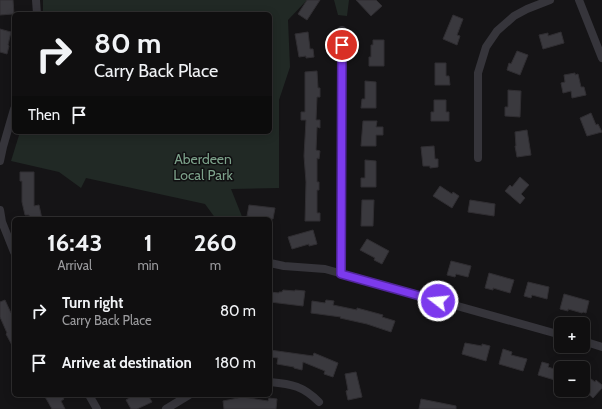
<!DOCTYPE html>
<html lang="en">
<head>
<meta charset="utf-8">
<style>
  body { margin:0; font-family:Cabin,sans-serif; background:#1e1d1e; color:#f1f3f6; height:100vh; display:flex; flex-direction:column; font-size:15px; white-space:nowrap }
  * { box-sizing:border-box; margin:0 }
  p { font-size:13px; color:#9c9c9f }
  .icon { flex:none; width:22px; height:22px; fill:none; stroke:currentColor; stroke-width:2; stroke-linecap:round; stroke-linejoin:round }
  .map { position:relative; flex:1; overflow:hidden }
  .side { position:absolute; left:12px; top:217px; width:260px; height:180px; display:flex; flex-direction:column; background:#100f10; border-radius:6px; box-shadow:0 2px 10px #0003,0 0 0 1px #302f30 }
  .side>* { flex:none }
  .hud { position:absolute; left:12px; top:12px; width:260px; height:122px; border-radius:6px; box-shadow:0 2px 10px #0003,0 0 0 1px #302f30; background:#100f10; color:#f1f3f6; overflow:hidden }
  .fabs { position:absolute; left:554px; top:317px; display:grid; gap:8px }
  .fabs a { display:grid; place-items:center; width:36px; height:36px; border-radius:6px; background:#100f10; box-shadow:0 2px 10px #0003,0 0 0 1px #302f30; font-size:20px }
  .pin { position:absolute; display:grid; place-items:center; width:34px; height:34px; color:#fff; margin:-17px; border:2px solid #fff; border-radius:50%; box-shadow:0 1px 4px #0007 }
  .me { position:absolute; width:44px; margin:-22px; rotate:286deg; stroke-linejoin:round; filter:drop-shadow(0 0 3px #0008) }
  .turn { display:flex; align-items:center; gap:14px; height:84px; padding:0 16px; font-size:18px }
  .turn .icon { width:52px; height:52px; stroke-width:2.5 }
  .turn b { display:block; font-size:28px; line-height:34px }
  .then { display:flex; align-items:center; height:38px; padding:0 16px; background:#0003; gap:8px; font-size:15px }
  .eta { display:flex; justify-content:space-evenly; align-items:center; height:68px; text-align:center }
  .eta b { font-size:24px; font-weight:700; line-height:28px }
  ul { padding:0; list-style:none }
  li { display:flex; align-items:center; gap:12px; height:52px; padding:0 16px }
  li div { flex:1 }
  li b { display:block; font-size:15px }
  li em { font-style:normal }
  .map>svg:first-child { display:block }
  .green { fill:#212925 }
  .building { fill:#3a393e; stroke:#302e32 }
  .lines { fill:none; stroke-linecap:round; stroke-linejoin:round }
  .minor { stroke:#36353b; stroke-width:8 }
  .route-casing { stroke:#51269a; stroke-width:10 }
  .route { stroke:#7c3aed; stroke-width:7 }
  .labels { text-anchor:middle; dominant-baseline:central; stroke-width:3; stroke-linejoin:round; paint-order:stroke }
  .park-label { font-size:14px; fill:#7da28b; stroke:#100f11 }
</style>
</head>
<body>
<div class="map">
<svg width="602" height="409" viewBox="0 0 602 409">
  <rect width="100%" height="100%" fill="#151416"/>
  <g class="green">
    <path d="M43,0h264l-19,20 2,47 -11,33v88l-48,1 12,30h-27l-11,-15 -119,-26 -5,10 -22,-16 -48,-11 9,-29h250v-118h-227z"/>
    <path d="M334,0h15l-2,16 -9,-1z"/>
  </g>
  <g class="building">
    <path d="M0,0h13l1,14 -14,1z"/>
    <path d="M307,0h13l-13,20 -9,-6z"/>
    <path d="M356,0h20l6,6 -11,10z"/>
    <path d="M453,15l10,4 -6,16 3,1 -3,9 -14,-6z"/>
    <path d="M0,29l11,3 -3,13 1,1 -2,8 -7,-2z"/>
    <path d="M308,32l2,17h3l1,8 -8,1v-2l-7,1 -4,-23z"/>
    <path d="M561,32l3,11 -21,6 -4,-14 9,-2v3z"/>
    <path d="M373,40h11v26h-15v-9h2v-12h2z"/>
    <path d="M517,51l11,4 -8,20 -13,-5 2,-7 2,1z"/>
    <path d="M435,63h11v13h3l1,9h-15z"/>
    <path d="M317,71l1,17h2v9h-3l-1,23h4v8l-3,-1 -1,23 4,1 -1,8 -2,-1v24h2v8h-2v23h3v8h-15l1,-39 -2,-26 2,-36h-5v-8h4v-40z"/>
    <path d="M575,73v2l3,-1 3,13h3l2,8 -14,3 -1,-7 -8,2 -2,-10 4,-1 -1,-7z"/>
    <path d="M365,81l11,1v26h-15l1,-9h3z"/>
    <path d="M508,90l13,1 -1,26 -15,-1v-9h3z"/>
    <path d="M434,100h12v12h3v9h-18v-9h3z"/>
    <path d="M591,113l5,12 2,-1 4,8 -15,4 -7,-18z"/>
    <path d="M363,121h14l-1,6h7v8h-7v11h-15z"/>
    <path d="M527,130l4,25 -14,2 -2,-11h1l-1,-14z"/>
    <path d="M434,146l1,13h3v8l-8,1v-2h-7l-2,-19z"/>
    <path d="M365,160l11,1v26h-15v-9h4z"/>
    <path d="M20,172h14v34l5,-1 3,14h-12l-1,-4h-4l-3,-13v-21h-2z"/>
    <path d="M520,177l9,8 -8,9 4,4 -5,6 -15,-13 5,-6 2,2z"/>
    <path d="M440,186l12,8 1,-2 6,4 -7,12 -19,-12z"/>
    <path d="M362,200h12l-1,26h-12z"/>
    <path d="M470,200l25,4 -1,12 -26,-4z"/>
    <path d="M249,205l26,3 -2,11h-9l-17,-3z"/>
    <path d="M313,230l4,14 -8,2v-2l-17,5 -4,-12z"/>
    <path d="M367,239l22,12 -7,13 -8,-4 1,-2 -15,-8z"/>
    <path d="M451,261l20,5 -3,11 -12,-3 -1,3 -8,-2z"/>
    <path d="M489,273l25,7 -4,13 -17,-5v2l-8,-2z"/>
    <path d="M528,282l21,5 -2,12 -15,-4 -1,3 -7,-2z"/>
    <path d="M283,290l12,1v-1l10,1 -2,15 -33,-4v-10l9,1v-1h3z"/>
    <path d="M564,294l25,7 -3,12 -3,-1 -1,1 -14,-4v2l-8,-2z"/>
    <path d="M5,300l6,13 3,-1v37l-8,-15 1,-1 -7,-16v-15z"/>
    <path d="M326,300l8,1 -1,4 24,5v-2l26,7 -1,2 13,4 -4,11 -24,-8 -27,-6 1,-1 -30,-4 1,-12 13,2z"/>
    <path d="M465,343l17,3v-2l8,2 -4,15 -24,-7z"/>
    <path d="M503,349l9,3 -1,3 16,4 -4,12 -24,-7z"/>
    <path d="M270,350l43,6 1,-3 24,10 -5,14 -9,-3 1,-3 -22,-9 -1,8 -8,-2v-1l-17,-3 1,-6 -8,-1z"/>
    <path d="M542,362l7,2 -1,3 13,4 -3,10 -20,-6z"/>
    <path d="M356,372l6,25 -14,3 -2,-9 2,-1 -3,-16z"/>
    <path d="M586,375l9,7 1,-2 6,5v3l-9,10 -10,-9v-11z"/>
    <path d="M44,395h17l3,4 -3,2 4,8h-13z"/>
    <path d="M134,395h14l4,7 -15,7h-6l-5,-9z"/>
    <path d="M243,397l25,4 1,-3 8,1 -1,10h-52l-1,-8z"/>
    <path d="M421,399l35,7v3h-37z"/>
  </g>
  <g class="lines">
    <g class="minor">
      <path d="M36,0l1,14"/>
      <path d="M579,0l23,58"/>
      <path d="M478,158v-85l8,-26 11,-16 17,-15 13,-7 23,-9"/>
      <path d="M0,161l3,-14 11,-38"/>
      <path d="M0,210l2,12 12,30"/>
      <path d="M270,263l14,3 41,3 236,66"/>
      <path d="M341,273l1,-243"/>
      <path d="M583,341l19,6"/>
      <path d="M270,382c22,2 33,4 49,20"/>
      <path d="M89,395l8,14"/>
      <path d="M166,409l23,-14"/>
    </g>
  </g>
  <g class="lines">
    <defs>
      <path id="route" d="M342,45l-1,229 97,27"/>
    </defs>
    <use href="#route" class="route-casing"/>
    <use href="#route" class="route"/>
  </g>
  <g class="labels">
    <g class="park-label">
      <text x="203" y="159">Aberdeen<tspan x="203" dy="16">Local Park</tspan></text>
    </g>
  </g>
</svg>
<div class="fabs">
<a>+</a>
<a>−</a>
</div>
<div class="pin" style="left:342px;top:45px;background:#d93025"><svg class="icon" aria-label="arrive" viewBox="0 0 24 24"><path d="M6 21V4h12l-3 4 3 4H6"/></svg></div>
<svg class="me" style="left:438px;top:301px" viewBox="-20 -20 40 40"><circle r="17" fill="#7c3aed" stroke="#fff" stroke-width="3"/><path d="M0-11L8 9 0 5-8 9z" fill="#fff"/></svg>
<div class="hud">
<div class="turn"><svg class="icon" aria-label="right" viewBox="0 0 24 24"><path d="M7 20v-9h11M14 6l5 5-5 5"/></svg><div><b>80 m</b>Carry Back Place</div></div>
<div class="then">Then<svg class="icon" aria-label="arrive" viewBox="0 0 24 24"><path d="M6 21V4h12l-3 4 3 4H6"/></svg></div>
</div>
<section class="side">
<div class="eta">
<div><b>16:43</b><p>Arrival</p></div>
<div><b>1</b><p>min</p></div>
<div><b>260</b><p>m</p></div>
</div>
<ul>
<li><svg class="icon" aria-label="right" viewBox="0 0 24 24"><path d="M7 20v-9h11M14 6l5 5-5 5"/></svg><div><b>Turn right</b><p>Carry Back Place</p></div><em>80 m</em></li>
<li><svg class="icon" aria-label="arrive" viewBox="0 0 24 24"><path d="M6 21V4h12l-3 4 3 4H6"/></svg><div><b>Arrive at destination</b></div><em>180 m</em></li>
</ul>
</section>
</div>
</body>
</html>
